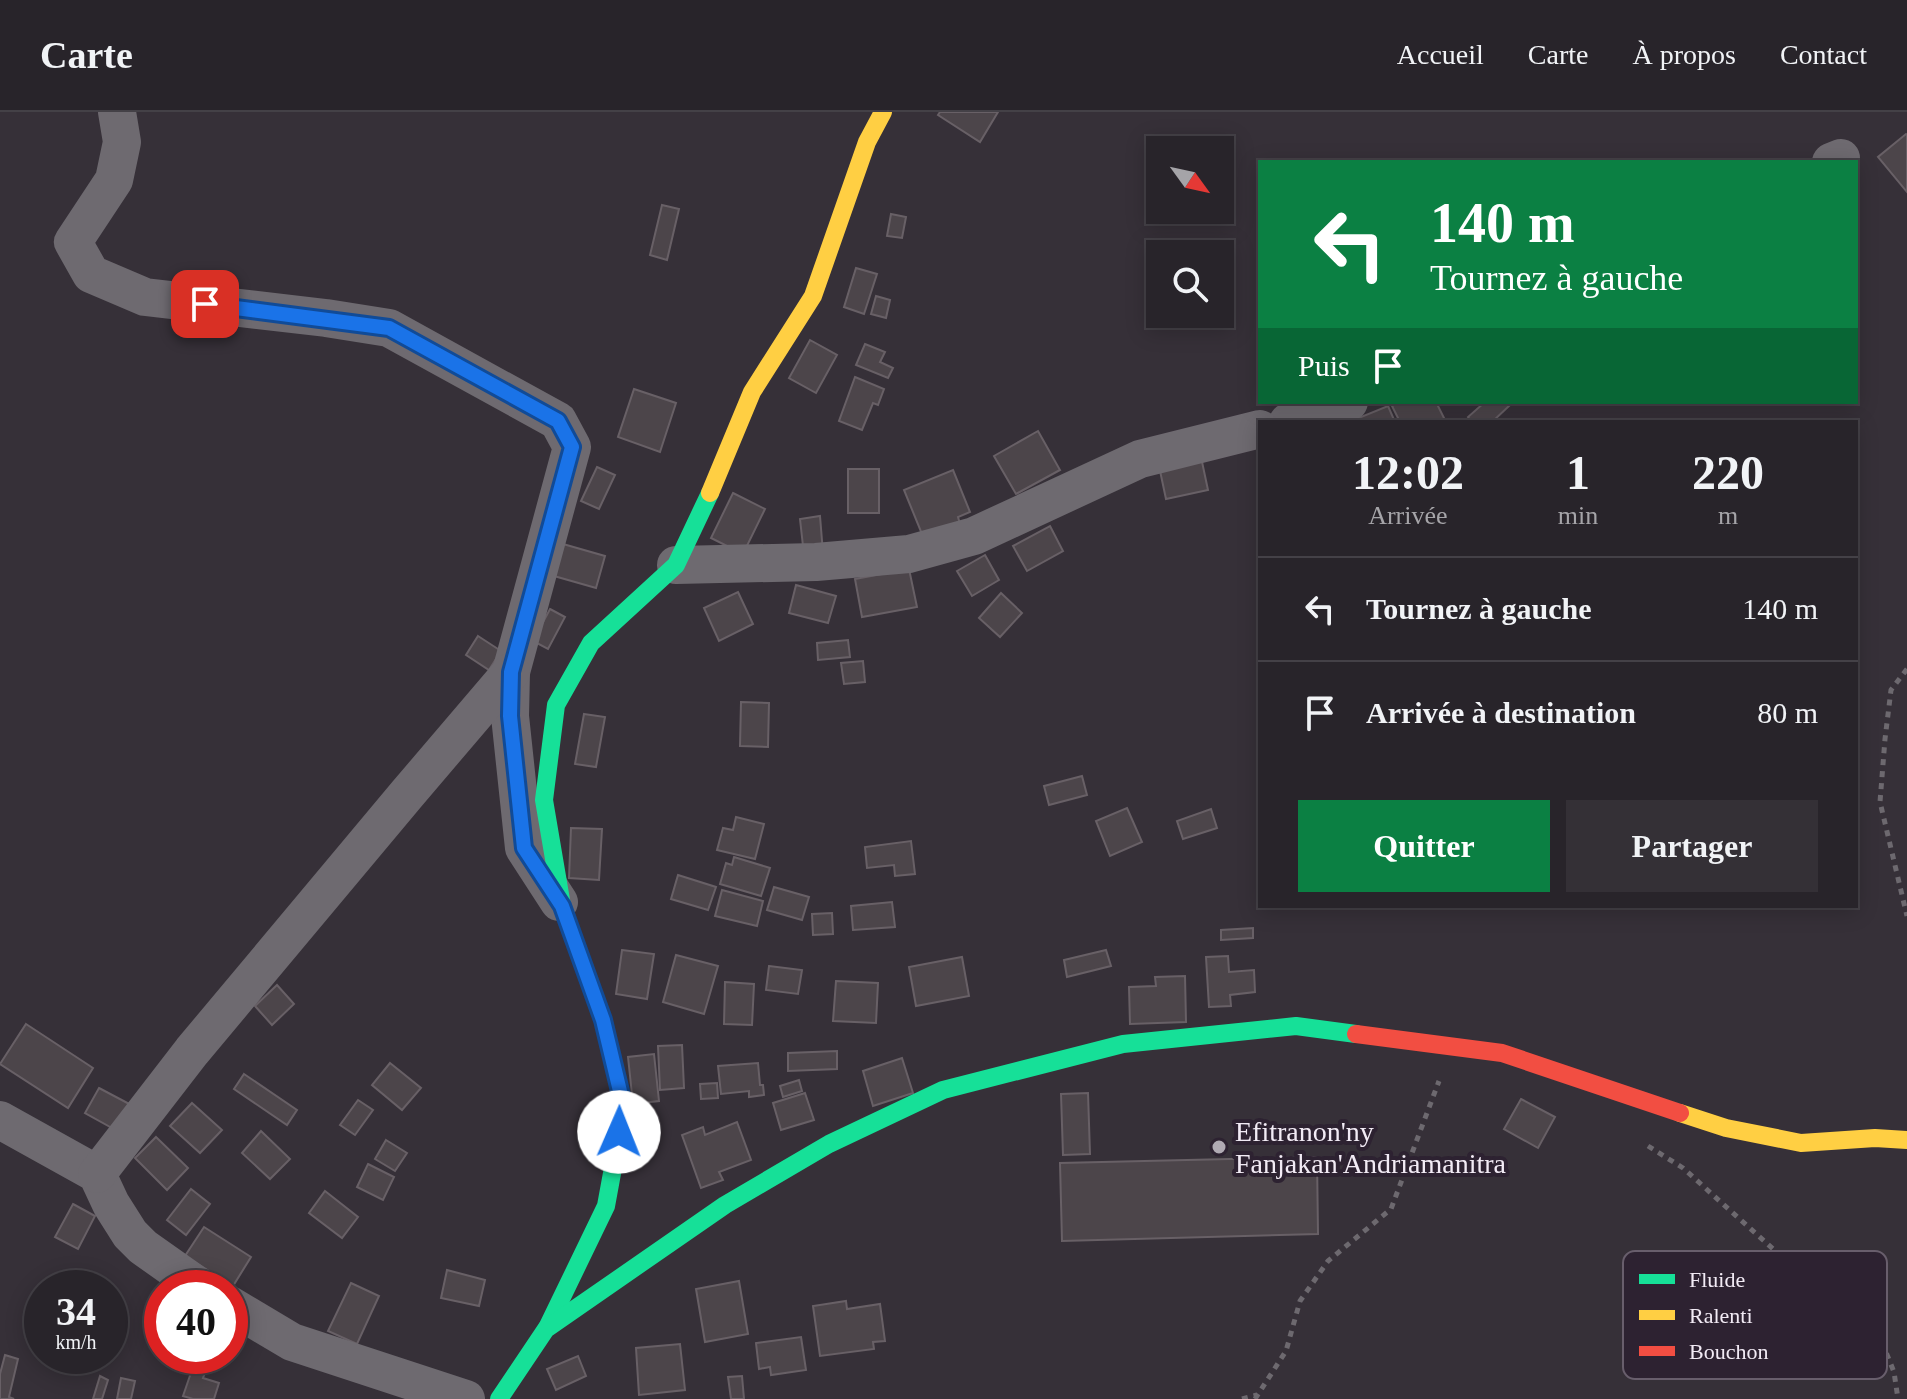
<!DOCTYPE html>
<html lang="fr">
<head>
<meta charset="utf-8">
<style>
  body { margin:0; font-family:Georgia,serif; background:#343036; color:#f1f3f6; height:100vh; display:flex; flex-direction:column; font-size:30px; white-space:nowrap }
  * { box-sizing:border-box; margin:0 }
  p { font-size:26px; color:#a5a4a8 }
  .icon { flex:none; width:44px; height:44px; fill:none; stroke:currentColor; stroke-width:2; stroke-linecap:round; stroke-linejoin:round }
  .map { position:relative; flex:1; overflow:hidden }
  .drawer { position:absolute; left:1258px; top:308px; width:600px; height:488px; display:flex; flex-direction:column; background:#28242a; border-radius:0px; box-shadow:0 4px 20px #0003,0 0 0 2px #444147 }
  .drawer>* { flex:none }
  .hud { position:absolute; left:1258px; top:48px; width:600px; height:244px; border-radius:0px; box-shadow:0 4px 20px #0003,0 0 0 2px #444147; background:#0b8043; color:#fff; overflow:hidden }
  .needle { width:52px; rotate:123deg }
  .fabs { position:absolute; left:1146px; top:24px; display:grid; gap:16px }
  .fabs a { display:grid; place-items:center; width:88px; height:88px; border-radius:0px; background:#28242a; box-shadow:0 4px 20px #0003,0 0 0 2px #444147; font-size:40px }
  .speed { position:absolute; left:24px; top:1158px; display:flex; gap:16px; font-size:40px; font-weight:700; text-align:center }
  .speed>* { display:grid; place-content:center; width:104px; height:104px; border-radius:50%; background:#28242a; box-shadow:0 4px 20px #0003,0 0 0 2px #444147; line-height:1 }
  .speed small { font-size:20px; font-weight:400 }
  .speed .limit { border:12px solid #d22; background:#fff; color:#111 }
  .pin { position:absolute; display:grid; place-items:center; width:68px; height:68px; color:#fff; margin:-34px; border-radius:16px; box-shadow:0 4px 12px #0006 }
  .me { position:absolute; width:88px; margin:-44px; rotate:1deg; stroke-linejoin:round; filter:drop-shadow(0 0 6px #0008) }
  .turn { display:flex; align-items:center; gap:28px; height:168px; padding:0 40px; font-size:36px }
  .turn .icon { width:104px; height:104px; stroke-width:2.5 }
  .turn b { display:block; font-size:56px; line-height:68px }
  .then { display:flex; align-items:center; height:76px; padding:0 40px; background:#0003; gap:16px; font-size:30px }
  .eta { display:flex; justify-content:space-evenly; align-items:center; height:136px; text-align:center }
  .eta b { font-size:48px; font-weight:700; line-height:56px }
  .primary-button { display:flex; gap:16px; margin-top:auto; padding:16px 40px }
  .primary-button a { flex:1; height:92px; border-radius:0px; background:#0b8043; color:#fff; font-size:32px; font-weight:700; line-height:92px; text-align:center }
  .primary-button a+a { background:#343036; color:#f1f3f6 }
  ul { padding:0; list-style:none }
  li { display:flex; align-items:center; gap:24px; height:104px; padding:0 40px; border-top:2px solid #444147 }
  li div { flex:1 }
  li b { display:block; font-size:30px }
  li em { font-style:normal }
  header { display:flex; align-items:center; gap:48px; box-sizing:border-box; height:112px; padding:0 40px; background:#28242a; border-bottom:2px solid #444147 }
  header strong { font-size:38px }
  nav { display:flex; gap:44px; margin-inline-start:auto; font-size:28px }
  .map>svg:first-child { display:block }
  .building { fill:#4c454a; stroke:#686066; stroke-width:2 }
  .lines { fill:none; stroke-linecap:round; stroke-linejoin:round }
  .path { stroke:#6d696f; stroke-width:5; stroke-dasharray:6 6; stroke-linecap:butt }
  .street { stroke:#6e6a70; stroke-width:38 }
  .fast { stroke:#16e098; stroke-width:18 }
  .slow { stroke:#ffcf43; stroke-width:18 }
  .jam { stroke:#f24e42; stroke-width:18 }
  .route-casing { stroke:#114b97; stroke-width:20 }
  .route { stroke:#1a73e8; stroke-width:14 }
  .poi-dot { fill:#b0aab3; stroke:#2d2231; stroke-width:3 }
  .labels { text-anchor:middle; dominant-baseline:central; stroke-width:8; stroke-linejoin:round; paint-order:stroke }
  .poi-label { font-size:28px; fill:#f2ebf5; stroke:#2d2231; text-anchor:start }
  .key { fill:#2d2231; stroke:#685e6c; stroke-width:2 }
  .key-label { font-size:22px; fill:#f2ebf5 }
</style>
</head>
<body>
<header>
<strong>Carte</strong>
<nav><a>Accueil</a><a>Carte</a><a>À propos</a><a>Contact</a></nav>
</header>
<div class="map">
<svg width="1907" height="1287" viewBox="0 0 1907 1287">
  <rect width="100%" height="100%" fill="#363038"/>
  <g class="building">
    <path d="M940,0h58l-18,30 -42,-27z"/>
    <path d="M1906,22l1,1v57l-29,-35z"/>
    <path d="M662,93l17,4 -12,51 -17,-5z"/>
    <path d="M891,102l15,3 -4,21 -15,-2z"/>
    <path d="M856,156l21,6 -13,40 -20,-7z"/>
    <path d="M876,184l14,4 -4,18 -15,-4z"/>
    <path d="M810,228l27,15 -21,38 -27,-15z"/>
    <path d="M865,232l20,8 -5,10 13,6 -5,10 -32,-13z"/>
    <path d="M855,265l29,12 -6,16 -5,-2 -11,27 -23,-9z"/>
    <path d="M634,277l42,14 -16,49 -42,-15z"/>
    <path d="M1400,290h36l10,20h-46l-8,-16z"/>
    <path d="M1485,290h20l4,4 -17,16h-20l-4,-5z"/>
    <path d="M1388,294l7,16h-38l-1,-3z"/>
    <path d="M1038,319l22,39 -44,24 -22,-38z"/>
    <path d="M1201,345l7,33 -42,9 -7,-33z"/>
    <path d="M597,355l18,8 -16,34 -18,-8z"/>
    <rect x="848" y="357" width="31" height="44"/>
    <path d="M953,358l17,42 -12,5 2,7 -36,15 -20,-49z"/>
    <path d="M733,381l32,16 -22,45 -32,-16z"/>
    <path d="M820,404l3,37 -19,2 -4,-36z"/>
    <path d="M1050,414l13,25 -36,20 -14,-25z"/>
    <path d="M563,432l42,12 -9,32 -42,-12z"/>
    <path d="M985,443l14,25 -27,16 -15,-25z"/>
    <path d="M909,457l8,38 -55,10 -7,-38z"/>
    <path d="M796,473l40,11 -8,27 -39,-10z"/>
    <path d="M738,480l15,32 -34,17 -15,-33z"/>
    <path d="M1001,481l21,20 -22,24 -21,-19z"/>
    <path d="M550,497l15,8 -17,32 -15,-8z"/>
    <path d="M478,524l23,15 -12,19 -23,-15z"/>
    <path d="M848,528l2,17 -32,3 -1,-17z"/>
    <path d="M863,549l2,21 -21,2 -3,-21z"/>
    <path d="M741,590l28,1 -1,44 -28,-1z"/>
    <path d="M584,602l21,3 -9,50 -21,-3z"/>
    <path d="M1082,664l5,19 -38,10 -5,-19z"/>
    <path d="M1127,696l15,34 -32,14 -14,-35z"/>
    <path d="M1211,697l6,19 -34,11 -6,-18z"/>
    <path d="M736,705l28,7 -9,35 -38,-9 6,-22 10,2z"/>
    <path d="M571,716l31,1 -3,51 -30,-2z"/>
    <path d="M911,729l4,33 -20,2 -1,-11 -27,3 -2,-21z"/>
    <path d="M734,745l36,11 -9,28 -41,-12 6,-21 6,2z"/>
    <path d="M678,763l38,12 -8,23 -37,-11z"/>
    <path d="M774,775l35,10 -7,23 -35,-10z"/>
    <path d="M722,778l41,11 -6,25 -42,-10z"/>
    <path d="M892,790l3,25 -42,3 -2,-24z"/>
    <path d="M832,801l1,21 -20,1 -1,-21z"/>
    <path d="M1253,816v10l-32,2v-10z"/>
    <path d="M622,838l32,4 -7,45 -31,-5z"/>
    <path d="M1106,838l5,16 -44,11 -3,-17z"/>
    <path d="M676,843l42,11 -14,48 -41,-12z"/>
    <path d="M1228,844l1,16 25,-2 1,22 -25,3 1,11 -22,1 -3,-50z"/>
    <path d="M962,845l7,39 -53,10 -7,-39z"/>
    <path d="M769,854l33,4 -4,24 -32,-4z"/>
    <path d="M1185,864l1,46 -56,2 -1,-37 27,-1 -1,-9z"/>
    <path d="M836,869l42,2 -2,40 -43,-2z"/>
    <path d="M725,870l29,2 -2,41 -28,-1z"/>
    <path d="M277,873l17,19 -22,21 -17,-19z"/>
    <path d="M26,912l67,44 -25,40 -68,-44z"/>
    <path d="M682,933l2,43 -24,2 -2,-44z"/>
    <path d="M837,939v18l-49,2v-18z"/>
    <path d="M654,942l5,47 -26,3 -5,-47z"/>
    <path d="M902,946l11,35 -40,13 -10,-35z"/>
    <path d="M390,951l31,25 -19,22 -30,-25z"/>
    <path d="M758,951l2,22h3l1,10 -15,2v-6l-28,3 -3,-28z"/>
    <path d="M244,962l53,36 -10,15 -53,-36z"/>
    <path d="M799,968l3,11 -19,6 -3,-11z"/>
    <path d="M717,971l1,15 -17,1 -1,-15z"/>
    <path d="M99,976l36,19 -14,26 -36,-20z"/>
    <path d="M805,981l9,27 -33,10 -8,-27z"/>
    <path d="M1088,981l2,61 -27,1 -2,-61z"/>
    <path d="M1521,987l34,18 -17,31 -34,-19z"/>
    <path d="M358,988l15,10 -18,25 -15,-10z"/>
    <path d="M192,991l30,27 -22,23 -30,-27z"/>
    <path d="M737,1010l14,38 -32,12 4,8 -22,8 -19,-53 21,-8 2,8z"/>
    <path d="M261,1019l29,28 -20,20 -28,-26z"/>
    <path d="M156,1025l32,31 -21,22 -32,-32z"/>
    <path d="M386,1028l21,13 -12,18 -20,-12z"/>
    <path d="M1317,1045l1,77 -256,7 -2,-78z"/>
    <path d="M368,1052l26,13 -11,23 -26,-13z"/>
    <path d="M191,1077l19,15 -24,31 -19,-15z"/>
    <path d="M325,1079l33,26 -16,21 -33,-25z"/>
    <path d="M73,1092l22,12 -17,33 -23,-12z"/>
    <path d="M204,1115l47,30 -18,29 -48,-30z"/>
    <path d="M447,1158l38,10 -6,26 -38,-8z"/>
    <path d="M739,1169l9,53 -43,8 -9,-53z"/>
    <path d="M351,1171l28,13 -22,48 -29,-13z"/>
    <path d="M846,1189l1,8 33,-5 5,37 -12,1 1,7 -54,7 -7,-50z"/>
    <path d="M801,1225l5,33 -35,5 -1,-8 -11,2 -3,-26z"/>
    <path d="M680,1232l5,46 -46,5 -3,-47z"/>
    <path d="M5,1243l13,4 -9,38 5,2h-14v-25z"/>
    <path d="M578,1244l8,20 -30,14 -9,-21z"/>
    <path d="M195,1249l13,4 -5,13 16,5 -5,16h-21l-10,-3z"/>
    <path d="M100,1264l8,4 -6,19h-9z"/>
    <path d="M742,1264l2,23h-13l-3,-22z"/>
    <path d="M121,1266l14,3 -4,18h-14z"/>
  </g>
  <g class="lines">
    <g class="path">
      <path d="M1907,557l-16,21 -6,49 -5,63 27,114"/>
      <path d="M1648,1034l35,22 100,90 61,28 27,29 23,57 4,27"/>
      <path d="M1242,1287l15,-4"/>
      <path d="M1255,1287l31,-48 14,-50 28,-40 63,-52 48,-128"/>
    </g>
    <g class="street">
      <path d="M117,0l5,30 -8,38 -41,62 18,32 54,23 181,21 63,10 169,93 14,26 -61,225 -1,44 14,132 35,54"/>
      <path d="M1831,50l10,-4"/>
      <path d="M1288,310l40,-10 21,-10"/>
      <path d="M676,453l140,-3 93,-8 65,-18 166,-77 120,-30"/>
      <path d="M0,1008l97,54 14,30 19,30 13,13 58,41"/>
      <path d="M97,1062l95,-123 215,-257 104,-122"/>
      <path d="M230,1193l62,37 174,57"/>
    </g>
    <g class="fast">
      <path d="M548,1214l58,-120 18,-98 -21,-88 -41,-114 -18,-106 12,-95 35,-62 85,-78 34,-72"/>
      <path d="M499,1287l47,-70 179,-124 104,-61 114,-54 180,-46 173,-18 60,8"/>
    </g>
    <g class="slow">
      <path d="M710,381l42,-101 61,-96 54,-154 16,-30"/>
      <path d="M1680,1001l46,15 75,15 74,-5 32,2"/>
    </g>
    <path class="jam" d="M1356,922l146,19 178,60"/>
  </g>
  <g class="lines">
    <defs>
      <path id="route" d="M205,192l184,24 169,93 14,26 -61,225 -1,44 14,132 38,58 41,114 21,88 -5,24"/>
    </defs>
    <use href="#route" class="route-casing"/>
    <use href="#route" class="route"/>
  </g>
  <circle class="poi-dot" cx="1219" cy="1035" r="8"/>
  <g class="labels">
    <g class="poi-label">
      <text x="1235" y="1019">Efitranon'ny<tspan x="1235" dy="32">Fanjakan'Andriamanitra</tspan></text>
    </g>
  </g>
  <rect x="1623" y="1139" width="264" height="128" rx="12" class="key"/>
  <rect x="1639" y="1162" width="36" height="10" fill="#16e098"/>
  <rect x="1639" y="1198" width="36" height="10" fill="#ffcf43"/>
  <rect x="1639" y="1234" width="36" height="10" fill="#f24e42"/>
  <g class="key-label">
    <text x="1689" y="1175">Fluide</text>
    <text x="1689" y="1211">Ralenti</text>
    <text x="1689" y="1247">Bouchon</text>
  </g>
</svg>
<div class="fabs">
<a><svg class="needle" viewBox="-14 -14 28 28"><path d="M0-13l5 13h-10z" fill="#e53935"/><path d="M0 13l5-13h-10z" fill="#a5a4a8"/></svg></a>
<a><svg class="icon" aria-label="search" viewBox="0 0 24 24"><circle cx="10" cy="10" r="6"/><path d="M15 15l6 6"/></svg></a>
</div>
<div class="speed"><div>34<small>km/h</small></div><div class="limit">40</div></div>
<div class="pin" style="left:205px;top:192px;background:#d93025"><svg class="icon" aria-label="arrive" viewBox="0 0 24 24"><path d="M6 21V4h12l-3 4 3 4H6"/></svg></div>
<svg class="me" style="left:619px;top:1020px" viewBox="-20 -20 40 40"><circle r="19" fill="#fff"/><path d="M0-13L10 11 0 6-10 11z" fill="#1a73e8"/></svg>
<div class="hud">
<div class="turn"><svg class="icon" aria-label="left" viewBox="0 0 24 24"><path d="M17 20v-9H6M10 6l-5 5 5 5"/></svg><div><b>140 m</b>Tournez à gauche</div></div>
<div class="then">Puis<svg class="icon" aria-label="arrive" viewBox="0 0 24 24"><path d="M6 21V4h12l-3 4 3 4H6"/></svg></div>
</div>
<section class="drawer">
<div class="eta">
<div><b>12:02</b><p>Arrivée</p></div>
<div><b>1</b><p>min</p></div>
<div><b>220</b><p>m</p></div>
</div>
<ul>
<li><svg class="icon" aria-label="left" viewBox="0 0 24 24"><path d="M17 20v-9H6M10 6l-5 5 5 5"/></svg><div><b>Tournez à gauche</b></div><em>140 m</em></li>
<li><svg class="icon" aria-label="arrive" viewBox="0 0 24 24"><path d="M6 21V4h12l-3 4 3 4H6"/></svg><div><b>Arrivée à destination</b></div><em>80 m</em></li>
</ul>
<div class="primary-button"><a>Quitter</a><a>Partager</a></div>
</section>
</div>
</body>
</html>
